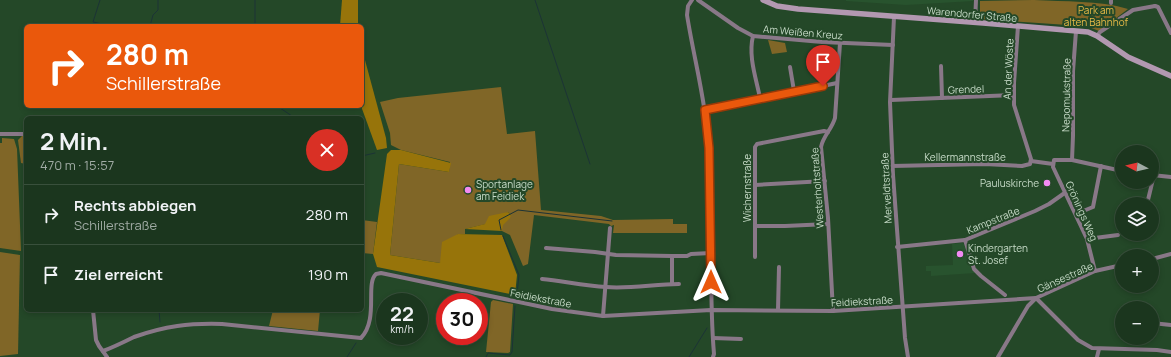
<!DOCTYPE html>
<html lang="de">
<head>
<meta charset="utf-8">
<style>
  body { margin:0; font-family:Manrope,sans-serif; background:#243e27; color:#f1f3f6; height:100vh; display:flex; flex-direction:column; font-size:15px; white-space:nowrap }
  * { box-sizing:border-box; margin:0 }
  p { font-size:13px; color:#a0aba4 }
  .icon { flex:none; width:22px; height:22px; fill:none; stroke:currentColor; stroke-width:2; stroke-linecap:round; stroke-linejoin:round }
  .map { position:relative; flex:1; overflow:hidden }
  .details { position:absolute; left:24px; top:116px; width:340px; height:196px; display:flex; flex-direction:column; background:#1b361e; border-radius:6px; box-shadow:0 2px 6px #0003,0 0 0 1px #39503c }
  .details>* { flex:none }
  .hud { position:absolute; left:24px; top:24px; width:340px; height:84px; border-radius:6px; box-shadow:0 2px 6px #0003,0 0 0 1px #39503c; background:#ea580c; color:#fff; overflow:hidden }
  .needle { width:26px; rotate:277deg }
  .buttons { position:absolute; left:1115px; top:145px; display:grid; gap:8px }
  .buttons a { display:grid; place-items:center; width:44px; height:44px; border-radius:50%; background:#1b361e; box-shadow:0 2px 6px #0003,0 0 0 1px #39503c; font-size:20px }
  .speed { position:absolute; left:376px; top:293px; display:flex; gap:8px; font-size:20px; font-weight:700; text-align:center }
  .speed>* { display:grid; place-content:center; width:52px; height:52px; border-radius:50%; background:#1b361e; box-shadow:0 2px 6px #0003,0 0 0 1px #39503c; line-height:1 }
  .speed small { font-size:10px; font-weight:400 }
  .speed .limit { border:6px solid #d22; background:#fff; color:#111 }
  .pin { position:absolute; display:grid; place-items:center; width:34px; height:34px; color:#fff; margin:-41px -17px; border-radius:50% 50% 50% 0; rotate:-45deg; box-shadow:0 0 4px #0007 }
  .pin .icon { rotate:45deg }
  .me { position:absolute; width:44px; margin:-22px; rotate:0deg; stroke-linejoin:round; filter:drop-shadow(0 0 3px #0008) }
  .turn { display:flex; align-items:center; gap:14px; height:84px; padding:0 16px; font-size:18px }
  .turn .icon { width:52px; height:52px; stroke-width:2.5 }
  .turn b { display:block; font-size:28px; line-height:34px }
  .round { display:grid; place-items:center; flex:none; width:42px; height:42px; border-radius:21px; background:#243e27 }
  .overview { display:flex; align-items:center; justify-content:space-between; height:68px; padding:0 16px }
  h1 { font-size:24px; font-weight:700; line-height:30px }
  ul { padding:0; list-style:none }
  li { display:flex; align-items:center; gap:12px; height:60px; padding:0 16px; border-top:1px solid #39503c }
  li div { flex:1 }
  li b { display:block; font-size:15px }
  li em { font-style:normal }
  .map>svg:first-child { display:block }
  .built { fill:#28532e }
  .green { fill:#806627 }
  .forest { fill:#97740a }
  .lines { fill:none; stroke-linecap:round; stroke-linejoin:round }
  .stream { stroke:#1c3336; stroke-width:1 }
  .minor { stroke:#897888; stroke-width:4 }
  .secondary { stroke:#b298b1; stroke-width:5.5 }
  .route-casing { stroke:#983908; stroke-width:10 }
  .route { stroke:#ea580c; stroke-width:7 }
  .poi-dot { fill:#f28af3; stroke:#244828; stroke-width:1.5 }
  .labels { text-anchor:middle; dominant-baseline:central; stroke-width:4; stroke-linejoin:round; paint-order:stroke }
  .park-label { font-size:10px; fill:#e8ba47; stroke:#244828 }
  .street-label { font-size:10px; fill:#c7dbc8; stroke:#244828 }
  .poi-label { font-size:10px; fill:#c7dbc8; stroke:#244828; text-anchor:start }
</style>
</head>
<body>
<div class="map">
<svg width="1171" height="357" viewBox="0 0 1171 357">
  <rect width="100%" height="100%" fill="#244828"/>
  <g class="built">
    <path d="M846,0h127v1l-67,4 -60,-4z"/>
    <path d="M962,243l2,1 6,21 5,8 -44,3v-5h-5v-5l27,-1 -1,-21z"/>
  </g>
  <g class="green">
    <path d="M1034,0c31,2 64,0 94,9l-29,22 -10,-4 -21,-2 -88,-6v-18z"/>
    <path d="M768,40l17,3 2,9 -15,2z"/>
    <path d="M501,87l6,47 28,-3 6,79 60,6 12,4 60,-1v5h14v9h-74l1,-8 -3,1 -2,-2 -75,-9 -6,49 -5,2 -13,-31 -8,-4v-6l9,-10 -3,-3 -22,12 -21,5v5h-7l-18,29 -50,-8 9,-91 50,8 1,-10 -49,-12 -10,-5 -1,-12 -10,-31 18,-4z"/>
    <path d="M23,135l3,1v28l-5,-1 -3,-23z"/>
    <path d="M2,138l12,1 3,10 4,102 -21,-3v-105h2z"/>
    <path d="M362,220l15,2 -4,32 -11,-1z"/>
    <path d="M0,252l20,3 -2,99 -18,2z"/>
    <path d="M493,300l20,4 -3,48 -2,1 -22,-1 5,-50z"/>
    <path d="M273,310h47l-2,21 -49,-5z"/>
  </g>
  <g class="forest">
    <path d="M342,0h16v26h-18z"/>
    <path d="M362,49l24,89 1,10 -10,2 -16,-44z"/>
    <path d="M391,150h10l50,13 -2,9 -50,-8 -9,91 50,8 2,-21 16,-8 44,1 15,40 -2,20 -138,-28 -4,-13 14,-100z"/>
    <path d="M508,212l3,3 -1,3 -7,7 -1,6 -37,-2 20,-5 4,-8z"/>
  </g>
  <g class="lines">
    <g class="stream">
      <path d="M100,0l-7,22 19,4"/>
      <path d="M255,0v26"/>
      <path d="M535,0l55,164"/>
      <path d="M150,26l3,-11 5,-5v-10"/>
      <path d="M277,106l18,12"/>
      <path d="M362,156l13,-3"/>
      <path d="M501,230l-2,-10 19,-10 94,11"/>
      <path d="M503,236l16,39 -2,19"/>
      <path d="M159,310l1,12"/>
      <path d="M347,357l9,-14"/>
      <path d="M486,357l2,-4 22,2 2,-3 3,-46"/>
      <path d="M689,357l18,-29"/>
    </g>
    <g class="minor">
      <path d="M692,0l-4,6 -1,9c7,44 19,87 22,132 5,69 -1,138 5,207l-1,3"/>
      <path d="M698,0l40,28 15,8 69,6 71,3"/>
      <path d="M1111,3v-3"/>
      <path d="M1155,6l3,1 13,26"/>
      <path d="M894,17l-4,85 3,73 12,163 3,19"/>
      <path d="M975,23l1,-23"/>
      <path d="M753,36c-5,20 3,42 7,62"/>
      <path d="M1097,36l3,-4 33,-22 22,-4"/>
      <path d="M941,66l1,32"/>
      <path d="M790,67l4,24"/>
      <path d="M891,100l123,-5"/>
      <path d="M705,110l132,-27"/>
      <path d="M0,134h26"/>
      <path d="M1072,160l1,-24v-65l3,-40"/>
      <path d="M1031,161l22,3"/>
      <path d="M892,166l93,-2 37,2 8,-2 1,-5 -17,-54v-22l4,-57"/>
      <path d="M1152,175l19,2"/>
      <path d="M755,185l70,-4"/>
      <path d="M1147,204l7,-29"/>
      <path d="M1076,214l17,-7 8,-41"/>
      <path d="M755,226h30l43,-2"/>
      <path d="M1087,239l31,-4"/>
      <path d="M965,240l9,29 7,7 24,19"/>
      <path d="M897,247l68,-7 70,-29 14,-7 17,-12"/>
      <path d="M546,248l49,4 21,3 56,1h15l4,-2 20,-1"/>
      <path d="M755,257v-110l2,-3 67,-13 4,1"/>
      <path d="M1152,259l19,-5"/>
      <path d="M1095,271l-8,-32 -34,-72 1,-7h18l50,11"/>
      <path d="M542,279c21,2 42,7 64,8 24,2 49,-3 73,-3"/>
      <path d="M672,284v-28"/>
      <path d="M93,310l3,30 3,6 8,11"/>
      <path d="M778,310l1,-43"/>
      <path d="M833,311l-5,-93 -7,-71c2,-11 11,-18 14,-29l5,-75"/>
      <path d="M603,316l7,-88"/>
      <path d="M1152,323l19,2"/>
      <path d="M713,338l28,1"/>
      <path d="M103,351c11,-4 21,-9 31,-14 31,-11 55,-14 88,-13l139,14c18,-19 4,-54 15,-64l5,-1 171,36 51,7 108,-6 122,1 203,-13 42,42 14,8 65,2 14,2"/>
      <path d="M998,357l30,-51 8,-8 59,-27 27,-6"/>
      <path d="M1097,357l2,-8"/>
    </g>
    <path class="secondary" d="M763,0l14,6 21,3 185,14 105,9 9,4 31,21 43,19"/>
  </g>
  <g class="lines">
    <defs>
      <path id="route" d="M711,282l-2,-134 -4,-38 118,-24"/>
    </defs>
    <use href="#route" class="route-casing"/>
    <use href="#route" class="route"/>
  </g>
  <g class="poi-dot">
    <circle cx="1047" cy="183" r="4"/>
    <circle cx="468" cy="190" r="4"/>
    <circle cx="960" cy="254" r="4"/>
  </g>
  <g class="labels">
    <g class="park-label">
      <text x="1096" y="10">Park am<tspan x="1096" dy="12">alten Bahnhof</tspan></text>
    </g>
    <g class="street-label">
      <text transform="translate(972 14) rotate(5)">Warendorfer Straße</text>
      <text transform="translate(803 32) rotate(5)">Am Weißen Kreuz</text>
      <text transform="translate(1008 69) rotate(-87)">An der Wöste</text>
      <text transform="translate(966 89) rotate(-2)">Grendel</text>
      <text transform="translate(1066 95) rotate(-89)">Nepomukstraße</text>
      <text x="965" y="157">Kellermannstraße</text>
      <text transform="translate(747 188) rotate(-90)">Wichernstraße</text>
      <text transform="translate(817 188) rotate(-94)">Westerholtstraße</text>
      <text transform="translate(886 188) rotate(-93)">Merveldtstraße</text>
      <text transform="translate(1082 211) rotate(66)">Grönings Weg</text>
      <text transform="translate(993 220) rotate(-22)">Kampstraße</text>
      <text transform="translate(1065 277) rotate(-24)">Gänsestraße</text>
      <text transform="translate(541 298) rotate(11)">Feidiekstraße</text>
      <text transform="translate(862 301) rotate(-3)">Feidiekstraße</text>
    </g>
    <g class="poi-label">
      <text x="1039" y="183" text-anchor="end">Pauluskirche</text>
      <text x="476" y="184">Sportanlage<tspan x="476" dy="12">am Feidiek</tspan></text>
      <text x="968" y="248">Kindergarten<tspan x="968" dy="12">St. Josef</tspan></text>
    </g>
  </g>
</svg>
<div class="buttons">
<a><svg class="needle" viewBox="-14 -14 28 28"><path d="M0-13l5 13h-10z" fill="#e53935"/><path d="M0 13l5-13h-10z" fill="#a0aba4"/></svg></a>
<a><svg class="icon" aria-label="layers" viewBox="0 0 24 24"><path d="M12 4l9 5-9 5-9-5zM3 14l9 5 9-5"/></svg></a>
<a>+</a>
<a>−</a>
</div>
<div class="speed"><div>22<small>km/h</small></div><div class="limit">30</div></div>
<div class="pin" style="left:823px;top:86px;background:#d93025"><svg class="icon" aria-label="arrive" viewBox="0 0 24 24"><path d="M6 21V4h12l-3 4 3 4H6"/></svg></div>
<svg class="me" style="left:711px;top:282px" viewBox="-20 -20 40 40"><path d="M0-17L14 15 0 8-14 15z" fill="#ea580c" stroke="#fff" stroke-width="4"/></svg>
<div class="hud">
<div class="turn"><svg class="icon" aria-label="right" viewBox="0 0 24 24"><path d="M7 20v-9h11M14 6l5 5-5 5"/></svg><div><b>280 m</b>Schillerstraße</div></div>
</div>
<section class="details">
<div class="overview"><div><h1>2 Min.</h1><p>470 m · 15:57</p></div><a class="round" style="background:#d93025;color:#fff"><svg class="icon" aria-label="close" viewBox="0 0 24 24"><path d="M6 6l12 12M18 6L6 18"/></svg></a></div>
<ul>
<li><svg class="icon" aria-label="right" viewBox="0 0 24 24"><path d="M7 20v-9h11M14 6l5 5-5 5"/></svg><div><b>Rechts abbiegen</b><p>Schillerstraße</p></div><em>280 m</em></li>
<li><svg class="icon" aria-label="arrive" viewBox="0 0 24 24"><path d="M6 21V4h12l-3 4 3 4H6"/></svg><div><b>Ziel erreicht</b></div><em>190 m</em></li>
</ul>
</section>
</div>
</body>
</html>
